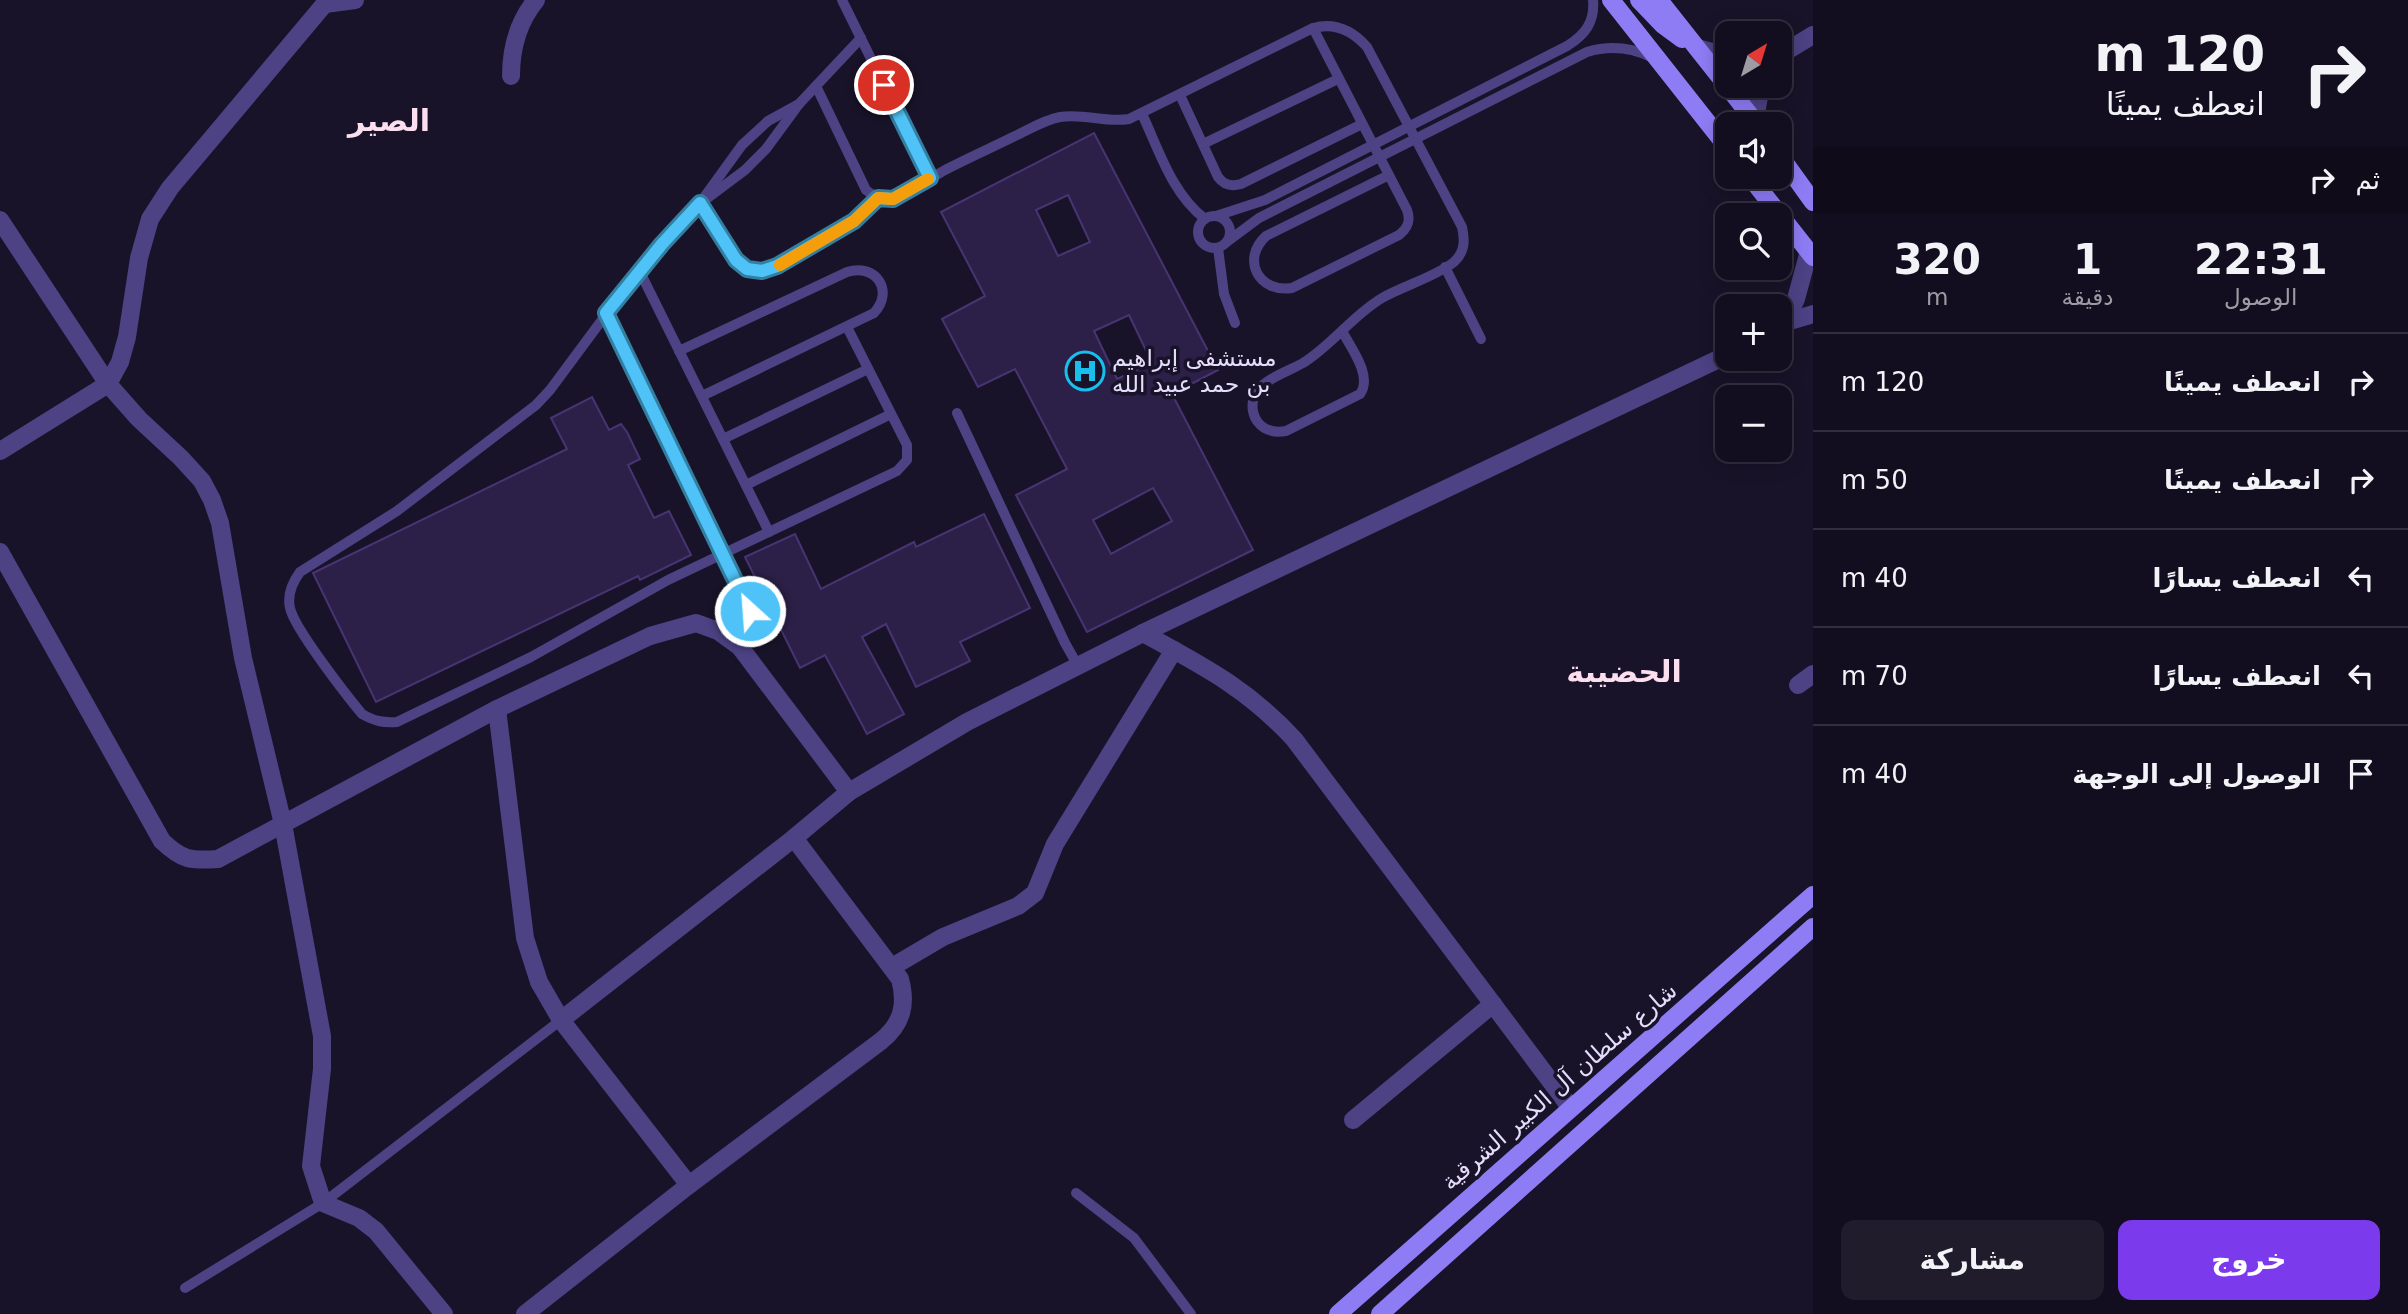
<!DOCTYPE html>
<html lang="ar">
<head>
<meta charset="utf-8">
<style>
  body { margin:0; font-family:"DejaVu Sans","Noto Sans Arabic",sans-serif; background:#201c2c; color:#f1f3f6; direction:rtl; height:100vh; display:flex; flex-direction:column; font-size:26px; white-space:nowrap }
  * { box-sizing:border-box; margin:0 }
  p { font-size:23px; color:#9d9ca4 }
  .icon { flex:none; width:38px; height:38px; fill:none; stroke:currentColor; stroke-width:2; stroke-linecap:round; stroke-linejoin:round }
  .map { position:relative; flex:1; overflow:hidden; direction:ltr }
  .side { display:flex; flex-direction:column; background:#130e1f; width:595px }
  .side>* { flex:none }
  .banner { background:#130e1f; color:#f1f3f6; overflow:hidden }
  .needle { width:46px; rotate:38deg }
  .fabs { position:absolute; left:1715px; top:21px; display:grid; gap:14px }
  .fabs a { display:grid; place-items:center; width:77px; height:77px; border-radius:14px; background:#130e1f; box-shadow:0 4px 18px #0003,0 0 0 2px #322e3d; font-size:35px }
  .pin { position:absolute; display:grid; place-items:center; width:60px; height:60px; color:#fff; margin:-30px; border:4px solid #fff; border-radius:50%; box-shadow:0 2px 7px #0007 }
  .me { position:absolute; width:77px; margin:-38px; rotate:334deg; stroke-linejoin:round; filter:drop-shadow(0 0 5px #0008) }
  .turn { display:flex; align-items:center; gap:24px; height:147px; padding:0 28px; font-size:32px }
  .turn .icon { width:91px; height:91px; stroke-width:2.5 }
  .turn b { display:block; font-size:49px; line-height:60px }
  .then { display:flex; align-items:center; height:66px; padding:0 28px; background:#0003; gap:14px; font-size:26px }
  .eta { display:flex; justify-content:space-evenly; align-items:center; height:119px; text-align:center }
  .eta b { font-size:42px; font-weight:700; line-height:49px }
  .button { display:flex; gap:14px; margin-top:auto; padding:14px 28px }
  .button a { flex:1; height:80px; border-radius:14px; background:#7c3aed; color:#fff; font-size:28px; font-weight:700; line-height:80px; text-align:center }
  .button a+a { background:#201c2c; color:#f1f3f6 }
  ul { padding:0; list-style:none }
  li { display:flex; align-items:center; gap:21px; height:98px; padding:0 28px; border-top:2px solid #322e3d }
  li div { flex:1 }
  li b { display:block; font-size:26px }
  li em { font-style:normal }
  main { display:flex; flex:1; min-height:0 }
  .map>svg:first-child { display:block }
  .building { fill:#2d2048; stroke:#483473; stroke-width:2; fill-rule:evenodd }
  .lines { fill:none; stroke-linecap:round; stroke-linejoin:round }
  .lane { stroke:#4c4284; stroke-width:10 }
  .street { stroke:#4c4284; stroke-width:18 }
  .secondary { stroke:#8e7cf5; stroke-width:18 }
  .route-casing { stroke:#337fa1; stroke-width:18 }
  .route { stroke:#4fc3f7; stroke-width:12 }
  .slow { stroke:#f59e0b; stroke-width:12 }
  .labels { text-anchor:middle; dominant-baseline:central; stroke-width:7; stroke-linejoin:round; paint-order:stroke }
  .poi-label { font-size:23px; fill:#e5ddfc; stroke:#191329; text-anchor:start }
  .street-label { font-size:23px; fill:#e5ddfc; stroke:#191329 }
  .district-label { font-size:30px; font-weight:bold; fill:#fcdfee; stroke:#191329 }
</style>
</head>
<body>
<main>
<section class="side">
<div class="banner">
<div class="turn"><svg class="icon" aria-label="right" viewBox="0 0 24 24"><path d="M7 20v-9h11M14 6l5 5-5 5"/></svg><div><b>120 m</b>انعطف يمينًا</div></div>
<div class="then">ثم<svg class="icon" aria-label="right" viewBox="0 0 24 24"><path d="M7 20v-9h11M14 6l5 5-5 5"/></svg></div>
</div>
<div class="eta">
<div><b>22:31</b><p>الوصول</p></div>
<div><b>1</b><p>دقيقة</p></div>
<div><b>320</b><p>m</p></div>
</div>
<ul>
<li><svg class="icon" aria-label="right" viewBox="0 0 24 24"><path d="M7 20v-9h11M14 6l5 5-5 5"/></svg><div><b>انعطف يمينًا</b></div><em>120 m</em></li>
<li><svg class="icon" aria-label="right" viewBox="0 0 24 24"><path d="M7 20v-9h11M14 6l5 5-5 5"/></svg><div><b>انعطف يمينًا</b></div><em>50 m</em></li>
<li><svg class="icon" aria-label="left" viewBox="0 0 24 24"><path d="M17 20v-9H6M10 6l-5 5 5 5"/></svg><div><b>انعطف يسارًا</b></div><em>40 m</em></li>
<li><svg class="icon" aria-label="left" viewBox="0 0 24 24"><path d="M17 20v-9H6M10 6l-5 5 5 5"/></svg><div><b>انعطف يسارًا</b></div><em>70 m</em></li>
<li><svg class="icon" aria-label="arrive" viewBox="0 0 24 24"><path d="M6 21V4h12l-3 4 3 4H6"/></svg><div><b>الوصول إلى الوجهة</b></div><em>40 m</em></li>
</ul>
<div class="button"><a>خروج</a><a>مشاركة</a></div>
</section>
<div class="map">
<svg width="1813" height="1314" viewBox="0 0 1813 1314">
  <rect width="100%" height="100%" fill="#191329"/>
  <g class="building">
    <path d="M1094,133l124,237 -46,24 81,156 -166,82 -71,-137 51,-26 -52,-100 -37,18 -36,-68 43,-23 -44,-84zM1068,195l22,47 -32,14 -22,-46zM1129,315l23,48 -35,16 -23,-48zM1153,488l19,33 -61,33 -18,-34z"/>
    <path d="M592,397l17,33 12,-6 6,8 13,27 -12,6 26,53 15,-7 22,44 -51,25 -2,-4 -262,126 -63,-129 254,-124 -16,-31z"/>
    <path d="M984,514l46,94 -70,34 10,19 -54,26 -30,-63 -24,13 42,77 -37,20 -42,-79 -25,13 -55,-111 50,-23 26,55 93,-47 2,5z"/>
  </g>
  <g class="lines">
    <g class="lane">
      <path d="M842,0l88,178"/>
      <path d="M1313,28l94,182c4,11 1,18 -8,25l-107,53c-34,5 -51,-29 -26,-52l123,-61"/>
      <path d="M816,86l50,104c25,22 57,-9 81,-21 23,-12 46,-22 68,-33 15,-7 29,-16 45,-19 24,-4 45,6 69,2l184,-91c22,-6 39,2 54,19l95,180c3,13 3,25 -8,35 -17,14 -51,24 -72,36 -30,18 -50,47 -79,65 -14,8 -36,15 -46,28 -6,9 -6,21 0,30 7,10 17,12 29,10l74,-37c13,-18 -9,-46 -18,-63"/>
      <path d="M1180,95l38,82c6,8 13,10 23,7l121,-60"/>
      <path d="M799,104l-31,17 -26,24 -42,58 -61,67 -89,120 -14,15 -139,106 -97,61c-8,11 -13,23 -10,36 4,20 57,88 72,106 12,7 21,9 35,8l134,-65 137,-77 229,-109 10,-11v-15l-60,-118"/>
      <path d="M1142,114c17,36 30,80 63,105"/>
      <path d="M1203,144l135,-65"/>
      <path d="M705,200l40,-30 21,-21 33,-45 62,-66"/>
      <path d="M700,203l36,57 11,9 15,2 15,-5 77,-45 24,-23"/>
      <path d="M1216,216l49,-16 302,-154c18,-11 28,-24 26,-46"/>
      <circle cx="1214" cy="232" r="16"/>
      <path d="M1228,241l31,-23 328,-166c23,-7 43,-5 64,5"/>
      <path d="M1218,248l6,46 11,29"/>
      <path d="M1445,267l36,72"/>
      <path d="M639,270l130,262"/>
      <path d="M605,313l145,298"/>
      <path d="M679,351l168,-79c28,-9 48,18 27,41l-172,83"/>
      <path d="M957,413l108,230 13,23"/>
      <path d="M723,439l145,-70"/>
      <path d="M746,485l145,-71"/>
      <path d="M1076,1193l58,45 57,76"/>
      <path d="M185,1288l138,-85 238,-183"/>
    </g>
    <g class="street">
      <path d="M325,4l30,-4"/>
      <path d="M1697,48l30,8"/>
      <path d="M1780,55l33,-20"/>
      <path d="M511,76c0,-29 7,-54 25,-76"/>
      <path d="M1757,124l-1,-11 5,-27"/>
      <path d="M0,220l108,164 31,35 42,39 21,23 10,19 8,23 23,135 40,166 39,212v33l-11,97 12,37 36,15 17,13 68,83"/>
      <path d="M1786,321l10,-22 13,-48"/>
      <path d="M1780,324l33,-10"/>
      <path d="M0,451l108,-67 12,-22 7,-25 12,-79 11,-39 20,-31 158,-188"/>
      <path d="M0,552l162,289c20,19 28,20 56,18l279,-150 153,-73 46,-13 22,8 22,16 109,145"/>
      <path d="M1143,633c60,33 104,55 151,106l276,368"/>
      <path d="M1798,685l15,-11"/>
      <path d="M497,709l28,229 14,44 22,38 128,165"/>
      <path d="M892,967l51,-30 75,-31 17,-13 20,-49 119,-194"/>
      <path d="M561,1020l233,-182 55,-46 118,-70 176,-89 584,-278"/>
      <path d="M1353,1120l140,-116"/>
      <path d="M525,1314l164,-129 192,-144c21,-17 26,-36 19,-62l-106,-141"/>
    </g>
    <g class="secondary">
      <path d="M1611,0l116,147"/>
      <path d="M1639,0l24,25 19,14"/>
      <path d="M1659,0l98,124"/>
      <path d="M1780,156l33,46"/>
      <path d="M1750,177l63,80"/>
      <path d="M1338,1314l475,-419"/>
      <path d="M1380,1314l433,-387"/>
    </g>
  </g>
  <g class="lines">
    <defs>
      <path id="route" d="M750,611l-144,-298 56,-69 38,-41 36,57 11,9 15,2 15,-5 77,-45 24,-23 15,1 37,-21 -46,-93"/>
    </defs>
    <use href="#route" class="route-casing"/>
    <use href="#route" class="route"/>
    <path class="slow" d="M780,265l74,-44 24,-23 15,1 35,-20"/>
  </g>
  <defs>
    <symbol id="hospital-ring" viewBox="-11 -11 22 22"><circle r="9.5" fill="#191329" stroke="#19beed" stroke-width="1.5"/><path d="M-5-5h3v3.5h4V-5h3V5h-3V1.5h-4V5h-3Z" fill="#19beed"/></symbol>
  </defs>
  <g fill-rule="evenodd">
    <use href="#hospital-ring" x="1063" y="349" width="44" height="44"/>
  </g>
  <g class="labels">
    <g class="poi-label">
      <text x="1112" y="358">مستشفى إبراهيم<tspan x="1112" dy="26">بن حمد عبيد الله</tspan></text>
    </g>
    <g class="street-label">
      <text transform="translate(1559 1086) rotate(-41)">شارع سلطان آل الكبير الشرقية</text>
    </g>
    <g class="district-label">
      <text x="389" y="120">الصير</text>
      <text x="1624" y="671">الحضيبة</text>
    </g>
  </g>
</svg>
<div class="fabs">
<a><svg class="needle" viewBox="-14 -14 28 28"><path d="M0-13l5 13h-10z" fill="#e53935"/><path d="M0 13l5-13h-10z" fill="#9d9ca4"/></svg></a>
<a><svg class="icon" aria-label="sound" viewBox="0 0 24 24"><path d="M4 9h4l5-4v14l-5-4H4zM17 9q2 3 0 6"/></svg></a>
<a><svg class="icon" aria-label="search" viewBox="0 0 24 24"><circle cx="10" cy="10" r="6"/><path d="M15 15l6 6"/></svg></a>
<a>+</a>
<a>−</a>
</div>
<div class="pin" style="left:884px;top:85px;background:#d93025"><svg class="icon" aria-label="arrive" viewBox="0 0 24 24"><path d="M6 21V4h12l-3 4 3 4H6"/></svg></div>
<svg class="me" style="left:750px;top:611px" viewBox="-20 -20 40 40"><circle r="17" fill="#4fc3f7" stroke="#fff" stroke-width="3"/><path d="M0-11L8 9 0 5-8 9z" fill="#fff"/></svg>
</div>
</main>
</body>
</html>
